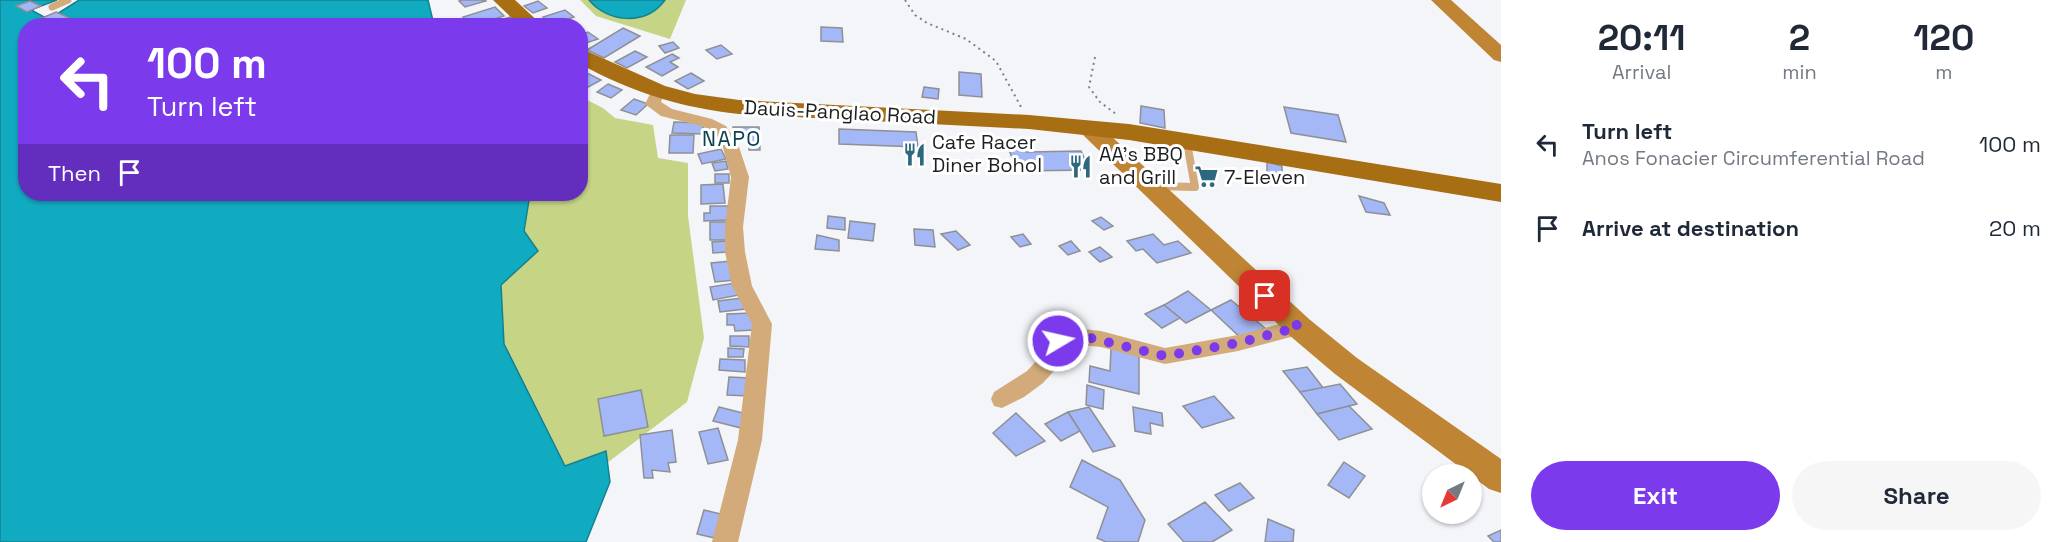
<!DOCTYPE html>
<html lang="en">
<head>
<meta charset="utf-8">
<style>
  body { margin:0; font-family:"Space Grotesk",sans-serif; background:#f6f6f7; color:#1f2937; height:100vh; display:flex; flex-direction:column; font-size:22px; white-space:nowrap }
  * { box-sizing:border-box; margin:0 }
  p { font-size:20px; color:#747a83 }
  .icon { flex:none; width:33px; height:33px; fill:none; stroke:currentColor; stroke-width:2; stroke-linecap:round; stroke-linejoin:round }
  .map { position:relative; flex:1; overflow:hidden }
  .panel { display:flex; flex-direction:column; background:#fff; width:570px }
  .panel>* { flex:none }
  .hud { position:absolute; left:18px; top:18px; width:570px; height:183px; border-radius:24px; box-shadow:0 2px 4px #0004; background:#7c3aed; color:#fff; overflow:hidden }
  .needle { width:39px; rotate:223deg }
  .tools { position:absolute; left:1422px; top:464px; display:grid; gap:12px }
  .tools a { display:grid; place-items:center; width:60px; height:60px; border-radius:50%; background:#fff; box-shadow:0 2px 4px #0004; font-size:30px }
  .pin { position:absolute; display:grid; place-items:center; width:51px; height:51px; color:#fff; margin:-26px; border-radius:12px; box-shadow:0 3px 9px #0006 }
  .me { position:absolute; width:66px; margin:-33px; rotate:81deg; stroke-linejoin:round; filter:drop-shadow(0 0 4px #0008) }
  .turn { display:flex; align-items:center; gap:21px; height:126px; padding:0 30px; font-size:27px }
  .turn .icon { width:78px; height:78px; stroke-width:2.5 }
  .turn b { display:block; font-size:42px; line-height:51px }
  .then { display:flex; align-items:center; height:57px; padding:0 30px; background:#0003; gap:12px; font-size:22px }
  .eta { display:flex; justify-content:space-evenly; align-items:center; height:102px; text-align:center }
  .eta b { font-size:36px; font-weight:700; line-height:42px }
  .primary-button { display:flex; gap:12px; margin-top:auto; padding:12px 30px }
  .primary-button a { flex:1; height:69px; border-radius:36px; background:#7c3aed; color:#fff; font-size:24px; font-weight:700; line-height:69px; text-align:center }
  .primary-button a+a { background:#f6f6f7; color:#1f2937 }
  ul { padding:0; list-style:none }
  li { display:flex; align-items:center; gap:18px; height:84px; padding:0 30px }
  li div { flex:1 }
  li b { display:block; font-size:22px }
  li em { font-style:normal }
  main { display:flex; flex:1; min-height:0 }
  .map>svg:first-child { display:block }
  .green { fill:#c5d485 }
  .water { fill:#11abc1; stroke:#158190; stroke-width:1.5 }
  .building { fill:#a4b7f6; stroke:#8f9093; stroke-width:1.5 }
  .lines { fill:none; stroke-linecap:round; stroke-linejoin:round }
  .path { stroke:#7f8082; stroke-width:2; stroke-dasharray:2 4; stroke-linecap:butt }
  .lane-far1 { stroke:#d3ab7b; stroke-width:7 }
  .lane { stroke:#d3ab7b; stroke-width:8 }
  .street { fill:#d3ab7b; fill-rule:evenodd }
  .secondary { fill:#c08534; fill-rule:evenodd }
  .primary { fill:#a76e14; fill-rule:evenodd }
  .route { stroke:#7c3aed; stroke-width:10; stroke-dasharray:0 18 }
  .labels { text-anchor:middle; dominant-baseline:central; stroke-width:6; stroke-linejoin:round; paint-order:stroke }
  .street-label { font-size:20px; fill:#1d1e1f; stroke:#fff }
  .poi-label { font-size:20px; fill:#1d1e1f; stroke:#fff; text-anchor:start }
  .neighbourhood-label { font-size:21px; letter-spacing:1.5px; fill:#0a4051; stroke:#fff }
</style>
</head>
<body>
<main>
<div class="map">
<svg width="1501" height="542" viewBox="0 0 1501 542">
  <rect width="100%" height="100%" fill="#f4f5f9"/>
  <g class="green">
    <path d="M580,0h106l-16,39 -74,-23z"/>
    <path d="M581,97l22,11 12,10 38,7 5,33 30,5v53l16,122 -17,64 -93,71 -51,-5 -26,-27 -35,-183 6,-64h92z"/>
  </g>
  <g class="water">
    <path d="M0,0h57l-24,9v2l11,6 13,-3 22,-14h349l6,25 -408,1v168h504l-6,37 14,20 -37,34 3,59 61,122 41,-15 4,31 -24,60h-586z"/>
    <path d="M589,0h76c-19,26 -57,23 -76,0z"/>
  </g>
  <g class="building">
    <path d="M461,0h24l1,1 -21,6 -6,-6z"/>
    <path d="M30,1l11,5 -14,6 -11,-6z"/>
    <path d="M538,1l9,7 -14,5 -9,-7z"/>
    <path d="M495,7l9,9 -32,10 -9,-9z"/>
    <path d="M565,10l9,7 -22,8 -9,-8z"/>
    <path d="M56,12l13,6 -16,7 -13,-6z"/>
    <path d="M510,17l8,9 -34,-1z"/>
    <path d="M821,27l21,1 1,14 -22,-1z"/>
    <path d="M623,28l17,8 -36,22 -17,-8z"/>
    <path d="M588,32l10,7 -18,6v-10z"/>
    <path d="M673,42l6,6 -14,5 -6,-7z"/>
    <path d="M721,45l11,9 -15,5 -11,-9z"/>
    <path d="M635,51l12,6 -20,11 -12,-6z"/>
    <path d="M672,54l7,4 -9,4 8,5 -16,9 -16,-9z"/>
    <path d="M581,70l20,10 -18,10 -3,-1z"/>
    <path d="M959,72l22,2 1,23 -23,-2z"/>
    <path d="M691,73l13,8 -16,8 -13,-8z"/>
    <path d="M608,84l14,6 -11,8 -14,-6z"/>
    <path d="M924,87l15,2 -1,10 -16,-2z"/>
    <path d="M634,99l14,5 -12,11 -15,-5z"/>
    <path d="M1141,106l23,4 1,18 -25,-5z"/>
    <path d="M1284,107l54,8 8,27 -55,-9z"/>
    <path d="M674,122l30,1 -2,11 -30,-1z"/>
    <path d="M733,127h26l1,23h-11v-12l-14,-4z"/>
    <path d="M839,129l77,3 2,15 -79,-3z"/>
    <path d="M670,135h24l-1,18h-24z"/>
    <path d="M1006,142h16l4,10 55,-1 9,19 -73,1z"/>
    <path d="M721,149l5,10 -24,5 -4,-10z"/>
    <path d="M726,161l2,8 -13,2 -3,-8z"/>
    <path d="M1267,162l15,4v17l-15,-3z"/>
    <rect x="715" y="174" width="14" height="9"/>
    <path d="M723,184l2,19 -24,1v-19z"/>
    <path d="M1359,196l25,7 6,12 -24,-3z"/>
    <path d="M710,206h18v14l-24,1v-8h6z"/>
    <path d="M828,216l17,2v12l-18,-2z"/>
    <path d="M1101,217l12,9 -9,4 -12,-9z"/>
    <path d="M850,221l25,3 -2,17 -25,-3z"/>
    <rect x="710" y="222" width="17" height="18"/>
    <path d="M914,229l19,1 2,17 -20,-2z"/>
    <path d="M956,231l14,14 -12,5 -17,-16z"/>
    <path d="M1023,234l8,10 -11,3 -9,-10z"/>
    <path d="M1153,234l11,11 14,-4 13,12 -34,10 -14,-14 -7,2 -9,-10z"/>
    <path d="M817,235l22,5v11l-24,-2z"/>
    <path d="M726,241l1,11 -14,1 -1,-11z"/>
    <path d="M1071,241l9,10 -12,4 -9,-9z"/>
    <path d="M1100,247l12,10 -12,5 -11,-10z"/>
    <path d="M731,261l4,19 -20,2 -4,-19z"/>
    <path d="M735,283l4,12 -26,5 -3,-13z"/>
    <path d="M1188,291l23,19 -25,13 -22,-18z"/>
    <path d="M742,298l3,11 -25,3 -2,-11z"/>
    <path d="M1231,300l34,28 -23,11 -31,-29z"/>
    <path d="M1164,305l16,13 -18,10 -17,-14z"/>
    <path d="M752,313l2,17 -19,1 -1,-6h-7v-11z"/>
    <path d="M730,336h19v11l-19,-1z"/>
    <path d="M728,348l16,1 -1,8h-15z"/>
    <path d="M1111,348l28,7v39l-50,-12 1,-16 20,5z"/>
    <path d="M720,359l25,1v12l-26,-2z"/>
    <path d="M1307,367l17,22 -24,3 -17,-21z"/>
    <path d="M729,377l20,1 -1,18 -21,-1z"/>
    <path d="M1340,384l17,20 -40,10 -17,-22z"/>
    <path d="M1087,385l17,5 -1,19 -17,-4z"/>
    <path d="M641,390l7,37 -44,9 -6,-37z"/>
    <path d="M1214,396l20,22 -32,10 -19,-22z"/>
    <path d="M1349,406l23,23 -33,11 -22,-26z"/>
    <path d="M719,407l28,7 -6,14 -28,-7z"/>
    <path d="M1089,407l26,39 -22,6 -25,-40z"/>
    <path d="M1133,407l29,6 1,13 -13,-3 1,11 -16,-3z"/>
    <path d="M1068,412l12,19 -19,10 -16,-17z"/>
    <path d="M1016,413l29,28 -29,15 -23,-23z"/>
    <path d="M718,428l10,32 -20,4 -9,-32z"/>
    <path d="M672,430l4,32 -8,1 2,9 -18,-2 1,8h-9l-4,-43z"/>
    <path d="M1082,460l38,20 25,40 -7,22h-32l-9,-4 11,-31 -38,-20z"/>
    <path d="M1344,462l21,14 -16,22 -21,-13z"/>
    <path d="M1240,483l14,15 -25,13 -14,-16z"/>
    <path d="M1205,502l27,28 -20,12h-28l-16,-18z"/>
    <path d="M704,510l21,5 -6,24 -22,-5z"/>
    <path d="M1268,519l26,11 -1,12h-28z"/>
    <path d="M1501,530v12h-7l-6,-6z"/>
  </g>
  <g class="lines">
    <g class="path">
      <path d="M905,0l10,15 12,8 39,16 30,22 25,46"/>
      <path d="M1095,57l-6,30 11,15 16,12"/>
    </g>
    <g class="lane-far1">
      <path d="M52,7l16,-7"/>
      <path d="M1187,141l1,3"/>
    </g>
    <path class="lane" d="M1155,186l40,1 -8,-44"/>
    <g class="street">
      <path d="M657,88l8,5 -4,9 11,7 40,10 14,7 12,18 11,33 -6,50 2,25 7,34 20,38 -10,116 -24,102h-26l26,-102 14,-116 -20,-38 -7,-34v-25l6,-50 -9,-33 -8,-12 -13,-6 -40,-10 -16,-12 7,-14z"/>
      <path d="M1299,319l7,2 3,6 -3,6 -68,18 -73,13 -64,-17 -32,-3 -16,28 -10,11 -19,14 -22,11 -8,-2 -3,-7 3,-7 33,-21 11,-12 17,-27 10,-5 36,4 64,17 73,-13z"/>
    </g>
    <g class="secondary">
      <path d="M1431,0h20l50,45v17l-7,-2z"/>
      <path d="M1089,121l8,2 212,196 48,39 144,101v34l-12,-4 -154,-115 -46,-39 -208,-202 -3,-5 3,-5z"/>
    </g>
    <g class="primary">
      <path d="M493,0h22l28,26h-23z"/>
      <path d="M580,48l85,38 30,8 44,6 290,15 100,9 372,60v18l-372,-62 -100,-11 -290,-15c-57,-6 -108,-22 -159,-50z"/>
    </g>
  </g>
  <g class="lines">
    <path class="route" d="M1058,341l7,-6h13l87,21 73,-13 61,-16 -34,-31"/>
  </g>
  <defs>
    <symbol id="restaurant-bare" viewBox="-9 -9 18 18"><path d="M-5-6h1v4h1v-4h1v4h1v-4h1v5L-1.5 .5V6h-2V.5L-5-1ZM5-6V6H3V1.5H1.5Q1.5-4 5-6Z" fill="#2c697f" stroke="#fff" stroke-width="2.5" paint-order="stroke"/></symbol>
    <symbol id="supermarket-bare" viewBox="-9 -9 18 18"><path d="M-6-5.5h2.5l.6 2H6L4.5 2H-2.5L-4.4-4H-6ZM-1.5 3.2a1.3 1.3 0 1 0 .1 0ZM3 3.2a1.3 1.3 0 1 0 .1 0Z" fill="#2c697f" stroke="#fff" stroke-width="2.5" paint-order="stroke"/></symbol>
  </defs>
  <g fill-rule="evenodd">
    <use href="#restaurant-bare" x="898" y="138" width="33" height="33"/>
    <use href="#restaurant-bare" x="1064" y="150" width="33" height="33"/>
    <use href="#supermarket-bare" x="1190" y="160" width="33" height="33"/>
  </g>
  <g class="labels">
    <g class="street-label">
      <text transform="translate(840 112) rotate(3)">Dauis-Panglao Road</text>
    </g>
    <g class="poi-label">
      <text x="932" y="142">Cafe Racer<tspan x="932" dy="23">Diner Bohol</tspan></text>
      <text x="1099" y="154">AA's BBQ<tspan x="1099" dy="23">and Grill</tspan></text>
      <text x="1224" y="177">7-Eleven</text>
    </g>
    <g class="neighbourhood-label">
      <text x="732" y="138">NAPO</text>
    </g>
  </g>
</svg>
<div class="tools">
<a><svg class="needle" viewBox="-14 -14 28 28"><path d="M0-13l5 13h-10z" fill="#e53935"/><path d="M0 13l5-13h-10z" fill="#747a83"/></svg></a>
</div>
<div class="pin" style="left:1265px;top:296px;background:#d93025"><svg class="icon" aria-label="arrive" viewBox="0 0 24 24"><path d="M6 21V4h12l-3 4 3 4H6"/></svg></div>
<svg class="me" style="left:1058px;top:341px" viewBox="-20 -20 40 40"><circle r="17" fill="#7c3aed" stroke="#fff" stroke-width="3"/><path d="M0-11L8 9 0 5-8 9z" fill="#fff"/></svg>
<div class="hud">
<div class="turn"><svg class="icon" aria-label="left" viewBox="0 0 24 24"><path d="M17 20v-9H6M10 6l-5 5 5 5"/></svg><div><b>100 m</b>Turn left</div></div>
<div class="then">Then<svg class="icon" aria-label="arrive" viewBox="0 0 24 24"><path d="M6 21V4h12l-3 4 3 4H6"/></svg></div>
</div>
</div>
<section class="panel">
<div class="eta">
<div><b>20:11</b><p>Arrival</p></div>
<div><b>2</b><p>min</p></div>
<div><b>120</b><p>m</p></div>
</div>
<ul>
<li><svg class="icon" aria-label="left" viewBox="0 0 24 24"><path d="M17 20v-9H6M10 6l-5 5 5 5"/></svg><div><b>Turn left</b><p>Anos Fonacier Circumferential Road</p></div><em>100 m</em></li>
<li><svg class="icon" aria-label="arrive" viewBox="0 0 24 24"><path d="M6 21V4h12l-3 4 3 4H6"/></svg><div><b>Arrive at destination</b></div><em>20 m</em></li>
</ul>
<div class="primary-button"><a>Exit</a><a>Share</a></div>
</section>
</main>
</body>
</html>
